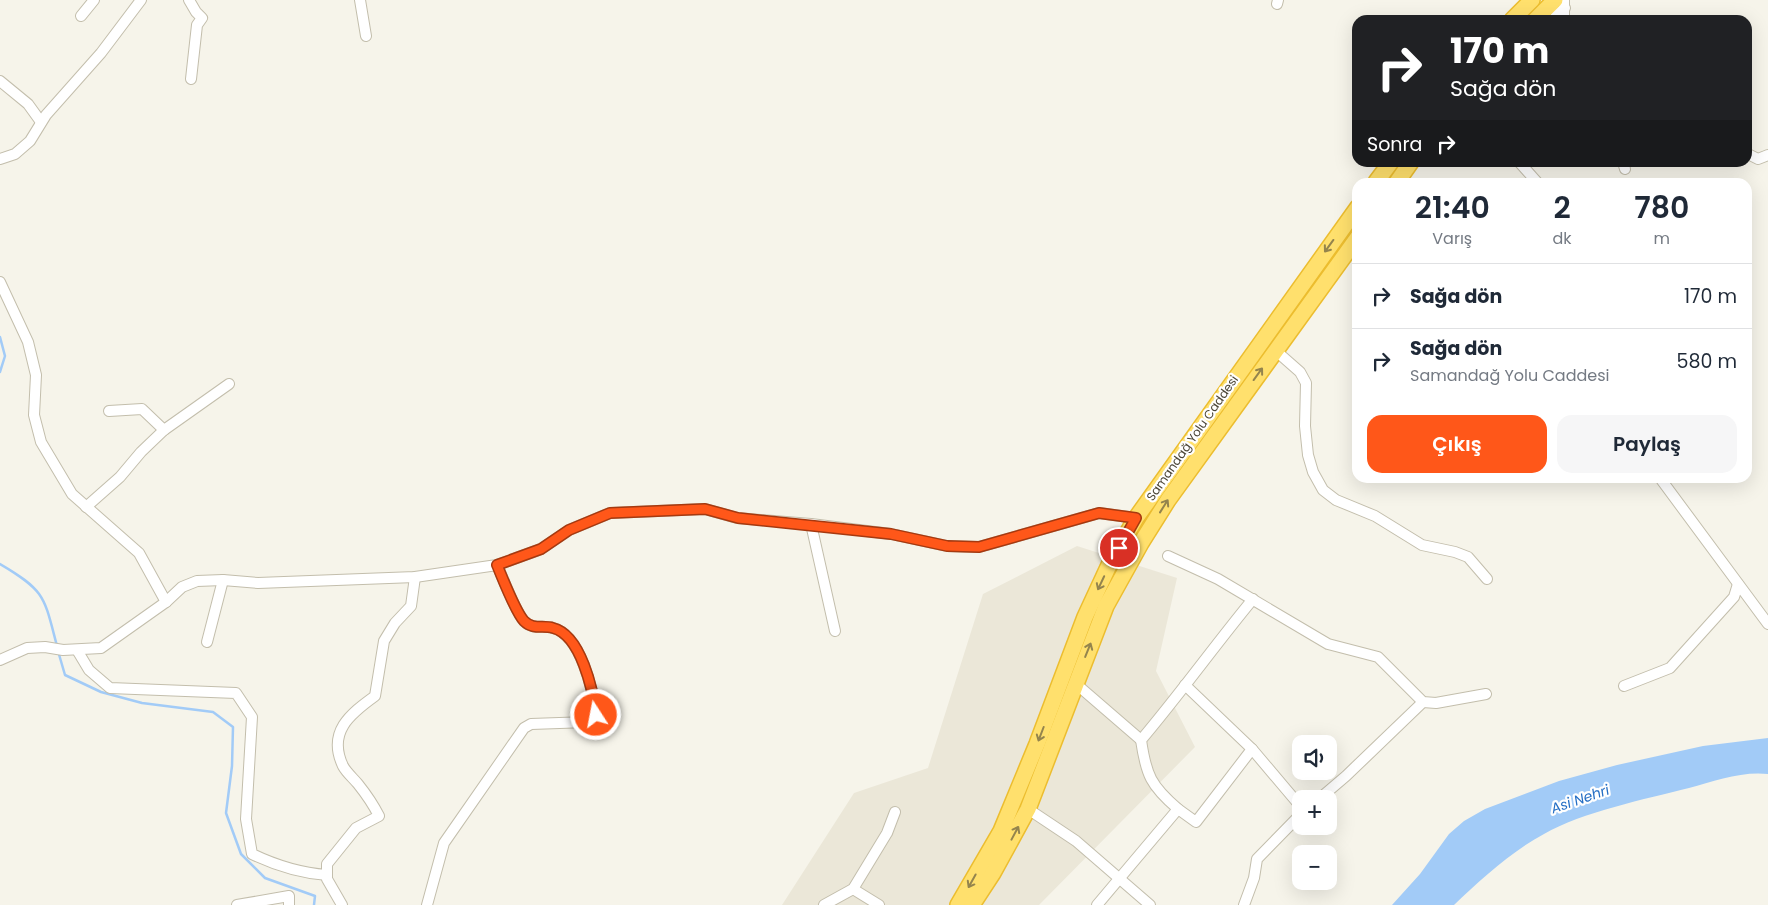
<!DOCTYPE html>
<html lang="tr">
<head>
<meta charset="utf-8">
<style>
  body { margin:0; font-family:Poppins,sans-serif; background:#f6f6f7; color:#1f2937; height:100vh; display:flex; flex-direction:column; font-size:19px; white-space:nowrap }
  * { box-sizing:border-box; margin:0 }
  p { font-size:16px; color:#747a83 }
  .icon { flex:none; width:28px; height:28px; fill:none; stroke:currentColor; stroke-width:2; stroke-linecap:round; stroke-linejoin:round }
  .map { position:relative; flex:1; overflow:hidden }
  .sheet { position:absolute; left:1352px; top:178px; width:400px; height:305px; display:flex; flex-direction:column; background:#fff; border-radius:15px; box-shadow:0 5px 20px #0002 }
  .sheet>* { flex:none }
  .banner { position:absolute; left:1352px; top:15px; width:400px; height:152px; border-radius:15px; box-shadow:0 5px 20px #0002; background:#202124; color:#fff; overflow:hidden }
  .controls { position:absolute; left:1292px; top:735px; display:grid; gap:10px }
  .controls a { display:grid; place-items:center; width:45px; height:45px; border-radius:10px; background:#fff; box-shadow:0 5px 20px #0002; font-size:25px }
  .pin { position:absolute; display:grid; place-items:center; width:42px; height:42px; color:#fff; margin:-21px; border:2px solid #fff; border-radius:50%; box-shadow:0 1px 5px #0007 }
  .me { position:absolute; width:55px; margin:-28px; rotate:349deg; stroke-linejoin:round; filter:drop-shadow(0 0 4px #0008) }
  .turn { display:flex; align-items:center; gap:18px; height:105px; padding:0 15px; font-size:22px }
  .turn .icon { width:65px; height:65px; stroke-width:2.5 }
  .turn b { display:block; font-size:35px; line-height:42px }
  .then { display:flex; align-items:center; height:48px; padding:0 15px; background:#0003; gap:10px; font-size:19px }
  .eta { display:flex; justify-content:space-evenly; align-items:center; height:85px; text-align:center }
  .eta b { font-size:30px; font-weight:600; line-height:35px }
  .button { display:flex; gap:10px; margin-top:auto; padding:10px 15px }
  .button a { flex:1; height:58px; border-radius:15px; background:#ff5719; color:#fff; font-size:20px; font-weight:600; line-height:58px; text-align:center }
  .button a+a { background:#f6f6f7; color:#1f2937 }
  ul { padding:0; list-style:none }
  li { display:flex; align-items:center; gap:15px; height:65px; padding:0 15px; border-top:1px solid #e0e1e3 }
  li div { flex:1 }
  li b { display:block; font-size:19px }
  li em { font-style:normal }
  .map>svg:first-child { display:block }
  .residential { fill:#ebe7d8 }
  .water { fill:#a2cbf7 }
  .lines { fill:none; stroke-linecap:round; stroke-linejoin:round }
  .stream { stroke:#a2cbf7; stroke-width:2.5 }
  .minor-casing { stroke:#c3beac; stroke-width:12 }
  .highway-casing { stroke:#ecbd2f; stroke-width:18 }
  .minor { stroke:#fff; stroke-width:10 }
  .highway { stroke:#ffe06d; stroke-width:15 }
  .oneway { stroke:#94844d }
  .route-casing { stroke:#a63910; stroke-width:12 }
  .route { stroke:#ff5719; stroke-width:9 }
  .labels { text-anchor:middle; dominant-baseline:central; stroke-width:4.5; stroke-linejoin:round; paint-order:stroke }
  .street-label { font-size:12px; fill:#4c4637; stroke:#fff }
  .water-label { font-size:14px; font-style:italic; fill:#246ec4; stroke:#fff }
</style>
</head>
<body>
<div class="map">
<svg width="1768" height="905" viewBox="0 0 1768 905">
  <rect width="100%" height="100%" fill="#f6f4ea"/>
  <path class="residential" d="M1077,546l100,32 -21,93 39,76 -156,158h-257l72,-112 74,-25 55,-174z"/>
  <path class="water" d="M1768,738v36c-26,-3 -54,7 -79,14 -43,11 -107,24 -145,46 -32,17 -64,46 -90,71h-62l28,-31 29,-40 15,-13 21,-12 74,-28 58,-16 86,-19z"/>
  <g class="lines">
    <g class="stream">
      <path d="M0,337l5,19 -5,16"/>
      <path d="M0,564c46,27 44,33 57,82"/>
      <path d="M58,651l7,24 36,17 41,11 71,9 20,15 -1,39 -6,47 15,41 24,24 50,18 -1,9"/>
    </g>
    <defs>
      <g id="minor">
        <path d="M189,0l7,12 6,6 -5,7 -6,54"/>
        <path d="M360,0l6,36"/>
        <path d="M1277,4l1,-4"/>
        <path d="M81,16l13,-16"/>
        <path d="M1554,20l2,-5 9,-7"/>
        <path d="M1564,20v-20"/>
        <path d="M0,81l28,23 13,18"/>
        <path d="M1748,154l10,5 10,-4"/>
        <path d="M0,159l15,-5 15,-13 16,-26 55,-62 40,-53"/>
        <path d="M1519,162l18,20"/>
        <path d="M1623,162l2,7"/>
        <path d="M0,282l28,60 8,33 -2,40 7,27 31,52 67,59 27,49"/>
        <path d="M1275,350l25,22 6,11 -1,43 3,29 5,17 10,18 13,10 39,16 47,29 33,7 13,5 19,22"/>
        <path d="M109,411l33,-2 22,21"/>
        <path d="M1660,478l108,146"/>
        <path d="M86,507l34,-30 21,-25 23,-22 65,-46"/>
        <path d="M811,524l24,107"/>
        <path d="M1168,556l50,23 110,65 50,13 45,45 13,1 50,-9"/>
        <path d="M207,642l16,-62"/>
        <path d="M77,650l12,20 21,18 126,5 16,24 -6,102 6,35c25,12 47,19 75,21"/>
        <path d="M0,660l27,-12 18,-1 18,3 38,-2 65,-46 16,-15 15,-6 26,-1 35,3 157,-6 82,-12 44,-16 28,-19 41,-17 95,-4 32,9 74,6 80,10 56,12 32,1 120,-34 37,5"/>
        <path d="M1075,683l66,57"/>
        <path d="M1185,685l67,64 49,58"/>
        <path d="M1624,686l46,-18 64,-71 4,-13"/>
        <path d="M1319,799l27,-23 77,-74"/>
        <path d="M1028,809l48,32 74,64"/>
        <path d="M1178,809l18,13 56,-73"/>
        <path d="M853,889l26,16"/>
        <path d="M237,905l52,-9v9"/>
        <path d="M342,905l-15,-26v-15l29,-36 23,-12c-6,-12 -13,-22 -21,-32 -5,-6 -12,-12 -15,-18 -16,-34 7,-52 32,-70l9,-55 11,-18 16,-17 4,-29"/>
        <path d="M427,905l17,-62 80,-115 7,-4 57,-2 8,-7c-3,-24 -15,-80 -43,-87 -10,-3 -21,2 -29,-7 -9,-10 -21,-43 -27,-56"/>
        <path d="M824,905l29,-16 34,-56 8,-21"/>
        <path d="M1097,905l81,-96c-27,-23 -32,-34 -37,-69 39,-46 74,-95 112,-141"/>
        <path d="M1244,905l10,-27 3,-19 44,-45"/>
      </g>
      <g id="highway">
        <path d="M1512,20l20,-20"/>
        <path d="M1535,20l20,-20"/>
        <path d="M1376,182l15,-20"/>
        <path d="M1397,182l14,-20"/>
        <path d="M958,905l43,-74 36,-87 48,-127 25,-54 26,-45 222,-311"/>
        <path d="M972,905l21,-32 35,-64 78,-203 35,-63 27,-43 190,-263"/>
      </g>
    </defs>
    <use href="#minor" class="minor-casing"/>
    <use href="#highway" class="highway-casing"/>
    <use href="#minor" class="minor"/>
    <use href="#highway" class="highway"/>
  </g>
  <defs><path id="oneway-shaft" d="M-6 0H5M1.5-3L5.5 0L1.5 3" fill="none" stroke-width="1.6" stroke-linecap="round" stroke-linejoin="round" transform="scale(1.25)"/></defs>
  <g class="oneway">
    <use href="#oneway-shaft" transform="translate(1329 246) rotate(126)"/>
    <use href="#oneway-shaft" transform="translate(1258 374) rotate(-54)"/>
    <use href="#oneway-shaft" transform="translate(1164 506) rotate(-58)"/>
    <use href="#oneway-shaft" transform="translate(1101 583) rotate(115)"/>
    <use href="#oneway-shaft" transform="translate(1088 650) rotate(-68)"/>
    <use href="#oneway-shaft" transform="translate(1041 734) rotate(111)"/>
    <use href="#oneway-shaft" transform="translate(1015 833) rotate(-62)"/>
    <use href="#oneway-shaft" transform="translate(972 881) rotate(119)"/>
  </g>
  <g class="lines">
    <defs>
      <path id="route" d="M596,715c-3,-25 -15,-80 -43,-87 -10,-3 -20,2 -29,-7 -9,-10 -21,-42 -27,-56l44,-16 28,-19 41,-17 95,-4 33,9 153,16 56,12 32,1 120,-34 37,5 -17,30"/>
    </defs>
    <use href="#route" class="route-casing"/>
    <use href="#route" class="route"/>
  </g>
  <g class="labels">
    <g class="street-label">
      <text transform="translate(1192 438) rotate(-55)">Samandağ Yolu Caddesi</text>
    </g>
    <g class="water-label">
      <text transform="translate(1580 799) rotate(-19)">Asi Nehri</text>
    </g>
  </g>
</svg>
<div class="controls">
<a><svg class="icon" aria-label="sound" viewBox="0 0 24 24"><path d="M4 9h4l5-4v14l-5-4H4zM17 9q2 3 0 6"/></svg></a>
<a>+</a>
<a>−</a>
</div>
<div class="pin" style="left:1119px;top:548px;background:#d93025"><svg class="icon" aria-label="arrive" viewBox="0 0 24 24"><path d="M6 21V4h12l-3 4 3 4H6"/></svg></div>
<svg class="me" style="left:596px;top:715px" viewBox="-20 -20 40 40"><circle r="17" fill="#ff5719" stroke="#fff" stroke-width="3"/><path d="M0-11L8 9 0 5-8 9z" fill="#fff"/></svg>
<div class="banner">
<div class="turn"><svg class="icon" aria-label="right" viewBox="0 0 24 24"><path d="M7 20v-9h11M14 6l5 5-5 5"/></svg><div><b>170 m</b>Sağa dön</div></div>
<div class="then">Sonra<svg class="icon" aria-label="right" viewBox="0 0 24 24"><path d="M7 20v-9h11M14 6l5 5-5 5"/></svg></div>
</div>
<section class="sheet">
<div class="eta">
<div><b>21:40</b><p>Varış</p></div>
<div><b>2</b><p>dk</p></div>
<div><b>780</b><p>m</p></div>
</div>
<ul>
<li><svg class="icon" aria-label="right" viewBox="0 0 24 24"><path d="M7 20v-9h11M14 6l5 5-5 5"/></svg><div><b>Sağa dön</b></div><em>170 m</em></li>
<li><svg class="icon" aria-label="right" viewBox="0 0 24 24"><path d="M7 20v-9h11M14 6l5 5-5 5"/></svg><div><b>Sağa dön</b><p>Samandağ Yolu Caddesi</p></div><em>580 m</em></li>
</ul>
<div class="button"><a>Çıkış</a><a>Paylaş</a></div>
</section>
</div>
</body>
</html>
